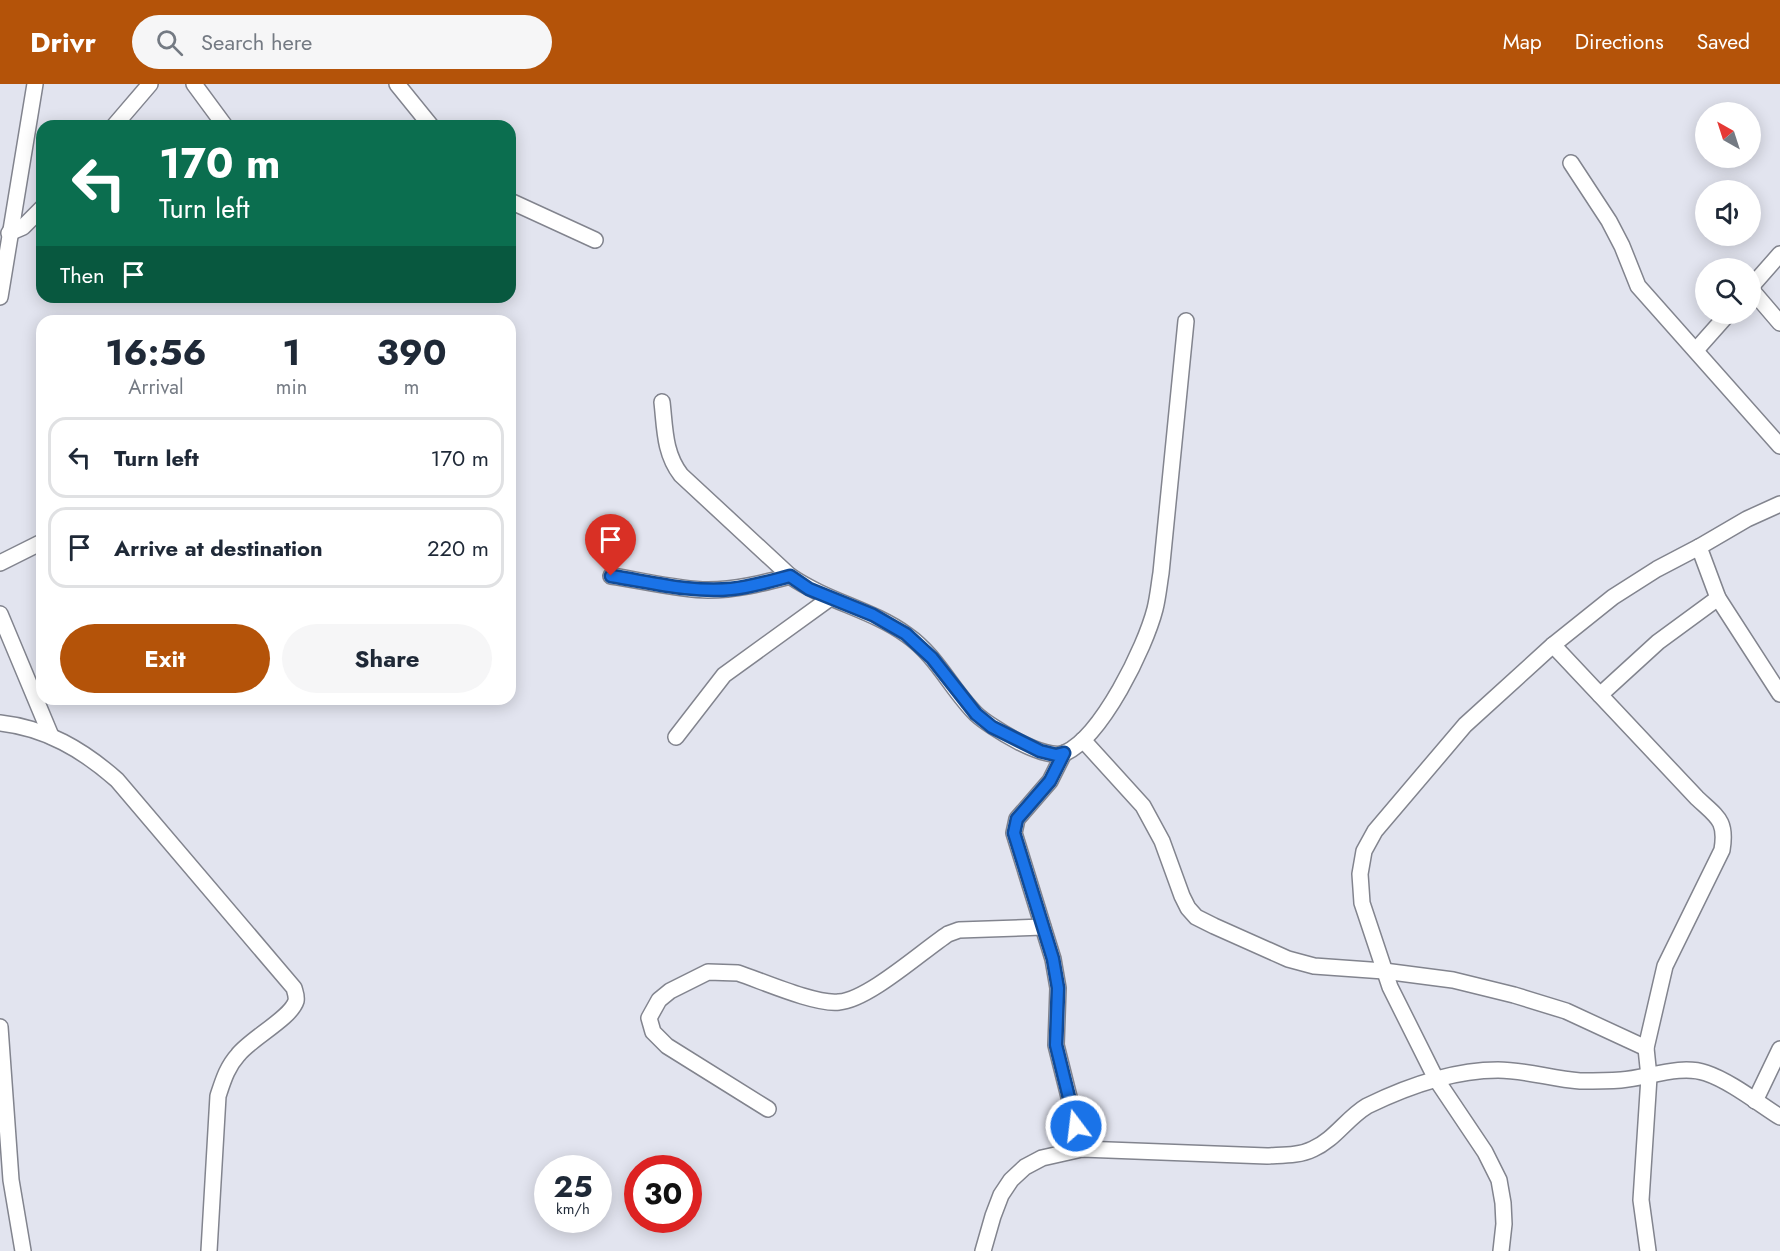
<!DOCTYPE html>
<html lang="en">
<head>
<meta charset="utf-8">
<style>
  body { margin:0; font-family:Jost,sans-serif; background:#f6f6f7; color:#1f2937; height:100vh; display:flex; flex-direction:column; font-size:22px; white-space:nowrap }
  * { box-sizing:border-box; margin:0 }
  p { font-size:20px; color:#747a83 }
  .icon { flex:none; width:33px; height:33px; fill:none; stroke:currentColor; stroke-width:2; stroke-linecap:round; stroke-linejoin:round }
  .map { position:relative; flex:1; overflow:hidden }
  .details { position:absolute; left:36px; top:231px; width:480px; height:390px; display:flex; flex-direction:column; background:#fff; border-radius:18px; box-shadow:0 3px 15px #0003 }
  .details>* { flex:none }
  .guide { position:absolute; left:36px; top:36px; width:480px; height:183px; border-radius:18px; box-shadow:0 3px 15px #0003; background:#0b6e4f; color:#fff; overflow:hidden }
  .needle { width:39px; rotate:321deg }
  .fabs { position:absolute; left:1695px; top:18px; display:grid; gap:12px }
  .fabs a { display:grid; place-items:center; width:66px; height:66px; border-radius:50%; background:#fff; box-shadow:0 3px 15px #0003; font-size:30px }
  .speed { position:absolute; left:534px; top:1071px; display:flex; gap:12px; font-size:30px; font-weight:700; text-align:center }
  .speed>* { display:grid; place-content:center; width:78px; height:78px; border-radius:50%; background:#fff; box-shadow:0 3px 15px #0003; line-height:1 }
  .speed small { font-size:15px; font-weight:400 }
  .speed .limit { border:9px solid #d22; background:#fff; color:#111 }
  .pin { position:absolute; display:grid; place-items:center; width:51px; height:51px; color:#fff; margin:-62px -26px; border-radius:50% 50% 50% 0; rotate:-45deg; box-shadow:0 0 6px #0007 }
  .pin .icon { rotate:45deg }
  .me { position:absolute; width:66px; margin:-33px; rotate:345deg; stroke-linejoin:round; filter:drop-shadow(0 0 4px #0008) }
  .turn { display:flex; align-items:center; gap:21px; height:126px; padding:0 24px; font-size:27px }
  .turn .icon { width:78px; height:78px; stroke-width:2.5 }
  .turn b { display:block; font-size:42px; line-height:51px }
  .then { display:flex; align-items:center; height:57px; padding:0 24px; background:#0003; gap:12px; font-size:22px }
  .eta { display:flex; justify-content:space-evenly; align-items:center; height:102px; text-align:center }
  .eta b { font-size:36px; font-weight:700; line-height:42px }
  .action { display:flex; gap:12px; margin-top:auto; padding:12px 24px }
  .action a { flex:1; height:69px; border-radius:36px; background:#b45309; color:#fff; font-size:24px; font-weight:700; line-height:69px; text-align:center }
  .action a+a { background:#f6f6f7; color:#1f2937 }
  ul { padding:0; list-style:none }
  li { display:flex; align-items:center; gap:18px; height:81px; margin:0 12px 9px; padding:0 12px; border:3px solid #e0e1e3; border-radius:18px }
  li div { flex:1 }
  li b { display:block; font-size:22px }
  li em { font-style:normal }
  header { display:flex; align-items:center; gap:36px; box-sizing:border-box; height:84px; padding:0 30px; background:#b45309; color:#fff }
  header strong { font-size:28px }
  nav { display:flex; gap:33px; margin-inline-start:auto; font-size:21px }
  .search { width:420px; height:54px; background:#f6f6f7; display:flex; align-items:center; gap:15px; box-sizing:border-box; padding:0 21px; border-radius:33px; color:#747a83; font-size:22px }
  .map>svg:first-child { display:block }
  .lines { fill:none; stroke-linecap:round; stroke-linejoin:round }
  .minor-casing { stroke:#82848e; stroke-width:18 }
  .minor { stroke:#fff; stroke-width:15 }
  .route-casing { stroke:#114b97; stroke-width:15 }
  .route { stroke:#1a73e8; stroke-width:10 }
</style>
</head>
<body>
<header>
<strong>Drivr</strong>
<div class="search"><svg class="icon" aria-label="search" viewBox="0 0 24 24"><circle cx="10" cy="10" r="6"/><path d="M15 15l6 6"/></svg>Search here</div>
<nav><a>Map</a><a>Directions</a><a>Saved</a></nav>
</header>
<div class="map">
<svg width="1780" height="1167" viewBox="0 0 1780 1167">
  <rect width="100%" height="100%" fill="#e2e4ef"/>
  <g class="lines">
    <defs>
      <g id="minor">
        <path d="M194,0l31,42"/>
        <path d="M397,0l34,42"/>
        <path d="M114,42l36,-42"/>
        <path d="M1571,79l38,58 13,25 16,40 142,160"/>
        <path d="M510,117l85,39"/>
        <path d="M9,149l14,-6 19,-19"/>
        <path d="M1780,170l-30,34 30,35"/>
        <path d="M0,213l35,-213"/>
        <path d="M1696,266l32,-36"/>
        <path d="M662,318c3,26 2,51 19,73l109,101c38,26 81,33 117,59 30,21 44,54 69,79 14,13 70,48 89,39 37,-17 80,-105 90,-144 3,-12 4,-24 6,-36l25,-252"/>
        <path d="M1780,420l-33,15 -48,28 19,51 62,96"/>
        <path d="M0,479l42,-21"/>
        <path d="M611,492c29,4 68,14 97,14 29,0 55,-7 82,-14"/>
        <path d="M0,530l51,122"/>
        <path d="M1553,561l144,153c20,19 30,22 25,52l-57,116 -19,82 3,29 -8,123 7,51"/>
        <path d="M1600,611l58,-53 60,-44"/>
        <path d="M0,639c46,5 83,27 117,57l177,208c1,4 3,8 2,13 -5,17 -46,38 -58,54 -11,12 -15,26 -20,41l-9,155"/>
        <path d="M676,653l48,-62 105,-76"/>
        <path d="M1083,656l60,66 19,35 20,55 6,12 8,9 18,9 74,33 26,7 70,5 69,9 61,15 52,16 80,37"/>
        <path d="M1064,669l-14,28 -33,38 -3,14 39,126 5,29 -2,57 26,104"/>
        <path d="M0,943l11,153 12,71"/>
        <path d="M1755,1017l25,-52"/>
        <path d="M768,1025l-101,-63 -14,-14 -4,-14 10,-18 11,-9 38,-19 30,1c24,8 78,32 101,29 29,-2 82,-50 109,-68l11,-4 84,-3"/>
        <path d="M983,1167l10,-35 8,-21 10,-15 14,-13 17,-9 40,-9 185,7c15,-1 32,0 46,-7 21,-9 34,-31 54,-43 41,-20 86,-36 131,-36 28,0 54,9 82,11 13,0 27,0 41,-1 27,-2 59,-16 85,-7 24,8 52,30 74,44"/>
        <path d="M1501,1167l3,-27 -1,-21 -4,-23 -14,-28 -49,-73 -46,-92 -28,-84 -2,-29 4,-23 11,-20 90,-106 88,-80 60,-48 44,-28 42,-22"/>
      </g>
    </defs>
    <use href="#minor" class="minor-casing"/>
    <use href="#minor" class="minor"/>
  </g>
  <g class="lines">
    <defs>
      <path id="route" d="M611,492c39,6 81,17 120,13 20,-2 40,-8 59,-13l19,13 64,26 33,19 26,24 44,56 16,13 48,24 16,4 8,-2 -14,28 -33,38 -3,14 39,126 5,29 -2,57 20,81"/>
    </defs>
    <use href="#route" class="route-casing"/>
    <use href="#route" class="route"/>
  </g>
</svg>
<div class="fabs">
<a><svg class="needle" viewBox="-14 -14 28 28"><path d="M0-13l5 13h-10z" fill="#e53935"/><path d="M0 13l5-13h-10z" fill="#747a83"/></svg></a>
<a><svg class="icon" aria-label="sound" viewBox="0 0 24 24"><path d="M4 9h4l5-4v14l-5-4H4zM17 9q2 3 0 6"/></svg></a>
<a><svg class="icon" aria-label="search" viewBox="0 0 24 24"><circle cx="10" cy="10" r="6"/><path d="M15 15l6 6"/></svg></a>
</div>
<div class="speed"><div>25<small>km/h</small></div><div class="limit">30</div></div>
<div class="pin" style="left:611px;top:492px;background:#d93025"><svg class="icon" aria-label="arrive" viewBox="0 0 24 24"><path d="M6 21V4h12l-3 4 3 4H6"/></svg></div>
<svg class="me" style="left:1076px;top:1042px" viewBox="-20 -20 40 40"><circle r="17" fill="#1a73e8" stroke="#fff" stroke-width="3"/><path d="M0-11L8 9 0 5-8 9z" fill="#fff"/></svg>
<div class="guide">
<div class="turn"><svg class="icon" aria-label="left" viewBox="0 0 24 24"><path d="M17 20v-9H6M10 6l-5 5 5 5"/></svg><div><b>170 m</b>Turn left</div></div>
<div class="then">Then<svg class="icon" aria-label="arrive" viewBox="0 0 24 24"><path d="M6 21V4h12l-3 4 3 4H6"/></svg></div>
</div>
<section class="details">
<div class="eta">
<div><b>16:56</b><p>Arrival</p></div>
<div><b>1</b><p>min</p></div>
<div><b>390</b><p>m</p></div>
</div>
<ul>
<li><svg class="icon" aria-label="left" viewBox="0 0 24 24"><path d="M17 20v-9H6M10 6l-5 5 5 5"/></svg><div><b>Turn left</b></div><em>170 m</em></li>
<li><svg class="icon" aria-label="arrive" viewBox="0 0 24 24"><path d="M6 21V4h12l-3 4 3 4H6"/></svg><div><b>Arrive at destination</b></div><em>220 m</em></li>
</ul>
<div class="action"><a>Exit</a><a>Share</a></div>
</section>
</div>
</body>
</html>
